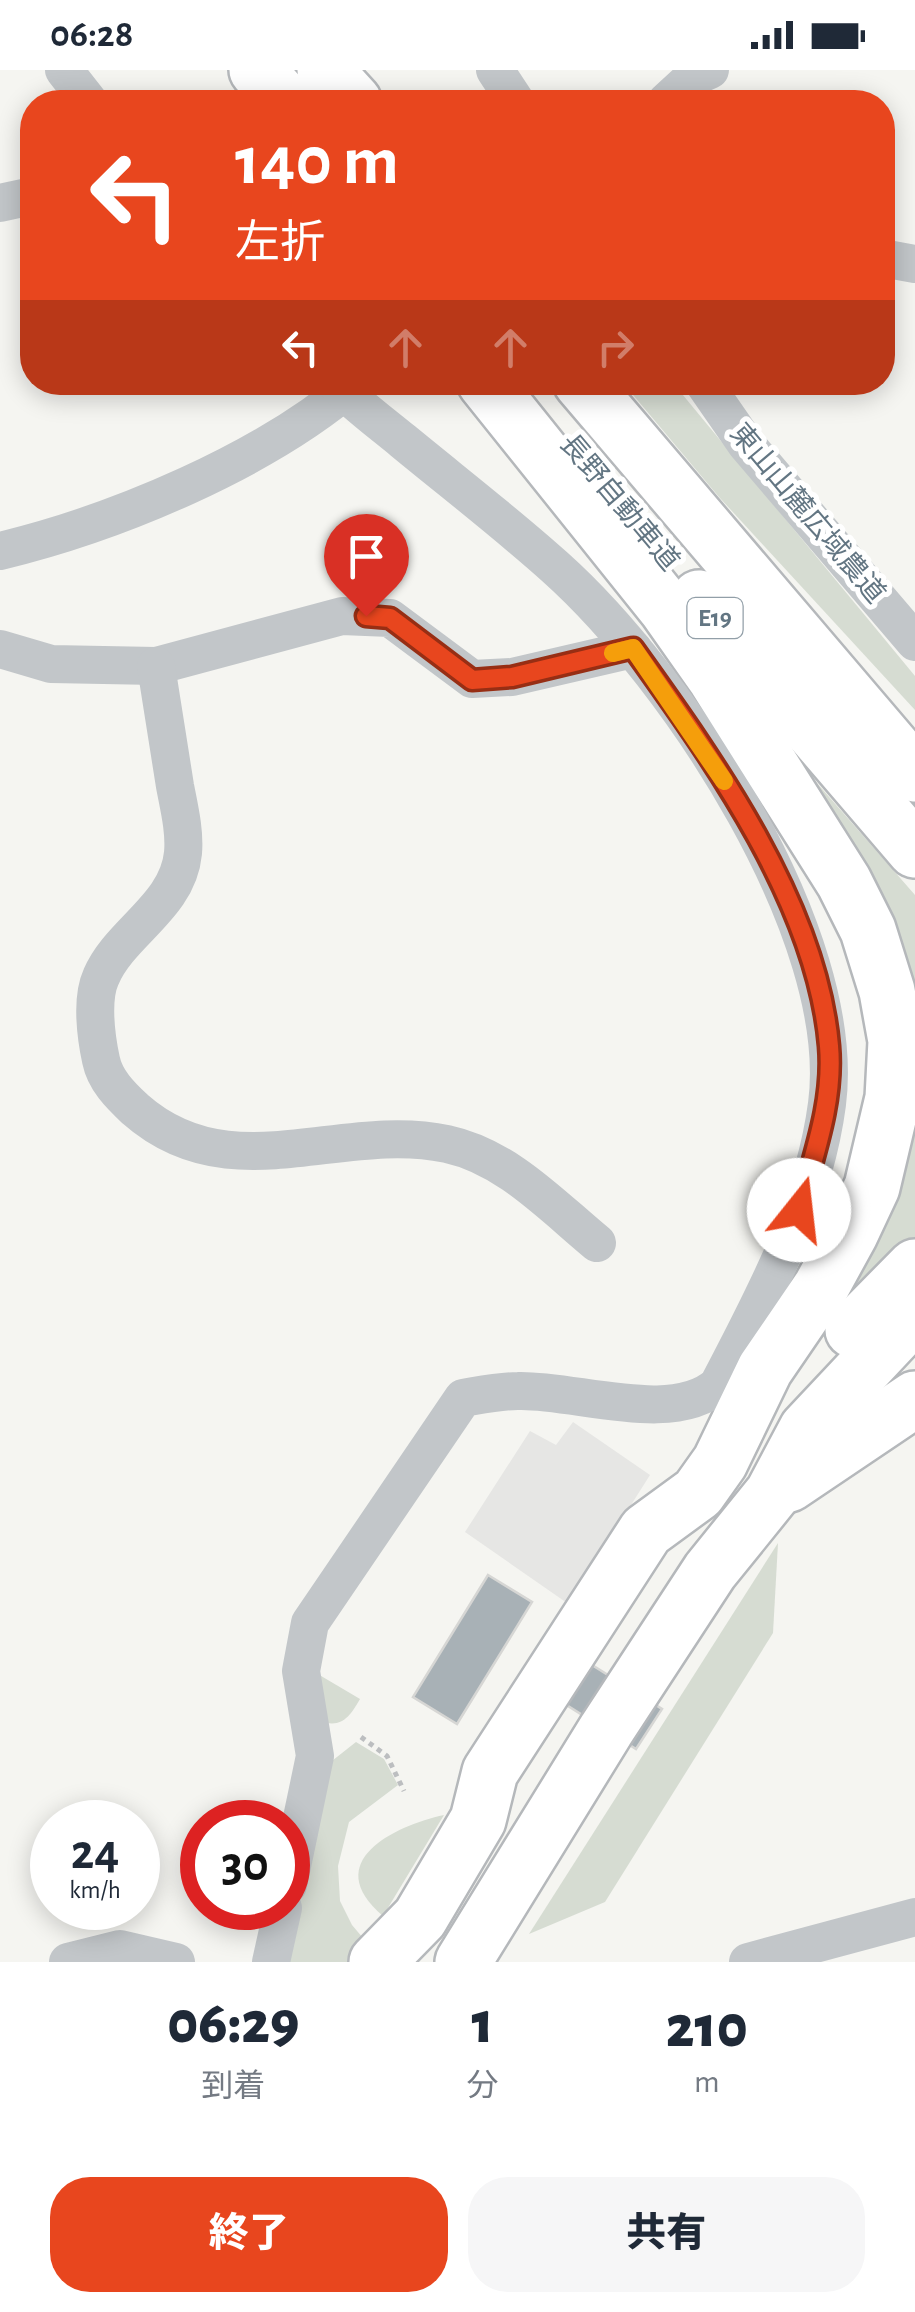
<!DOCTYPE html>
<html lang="ja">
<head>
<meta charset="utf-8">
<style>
  body { margin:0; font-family:"Alegreya Sans","Noto Sans JP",sans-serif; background:#f6f6f7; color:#1f2937; height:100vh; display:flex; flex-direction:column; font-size:38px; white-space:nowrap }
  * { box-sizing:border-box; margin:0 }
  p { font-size:32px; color:#747a83 }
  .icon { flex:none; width:55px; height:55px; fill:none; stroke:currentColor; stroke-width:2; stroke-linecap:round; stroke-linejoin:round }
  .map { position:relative; height:1892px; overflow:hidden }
  .details { display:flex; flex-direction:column; background:#fff; flex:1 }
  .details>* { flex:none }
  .hud { position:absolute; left:20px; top:20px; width:875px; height:305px; border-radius:40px; box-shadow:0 5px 25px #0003; background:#e8461e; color:#fff; overflow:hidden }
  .speed { position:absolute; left:30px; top:1730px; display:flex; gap:20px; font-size:50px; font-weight:700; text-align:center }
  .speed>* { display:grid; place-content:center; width:130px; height:130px; border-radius:50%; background:#fff; box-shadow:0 5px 25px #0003; line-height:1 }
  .speed small { font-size:25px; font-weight:400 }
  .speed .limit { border:15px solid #d22; background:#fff; color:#111 }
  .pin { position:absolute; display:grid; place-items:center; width:85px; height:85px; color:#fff; margin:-102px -42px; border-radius:50% 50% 50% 0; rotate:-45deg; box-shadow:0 0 10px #0007 }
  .pin .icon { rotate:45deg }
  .me { position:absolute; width:110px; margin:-55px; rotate:16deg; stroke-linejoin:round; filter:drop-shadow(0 0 8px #0008) }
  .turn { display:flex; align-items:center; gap:35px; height:210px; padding:0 50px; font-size:45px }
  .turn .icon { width:130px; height:130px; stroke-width:2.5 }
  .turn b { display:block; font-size:70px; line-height:85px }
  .lanes { display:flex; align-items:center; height:95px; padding:0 50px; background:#0003; justify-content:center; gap:50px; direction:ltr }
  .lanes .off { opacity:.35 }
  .eta { display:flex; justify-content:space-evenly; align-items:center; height:170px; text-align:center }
  .eta b { font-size:60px; font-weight:800; line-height:70px }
  .primary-button { display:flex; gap:20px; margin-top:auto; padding:20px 50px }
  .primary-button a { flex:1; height:115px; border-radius:40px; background:#e8461e; color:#fff; font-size:40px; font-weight:800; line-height:115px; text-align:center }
  .primary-button a+a { background:#f6f6f7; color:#1f2937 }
  .status { display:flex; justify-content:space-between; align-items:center; height:70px; padding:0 50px; background:#fff; direction:ltr }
  .status svg { height:28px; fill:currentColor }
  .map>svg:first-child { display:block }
  .built { fill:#e6e6e4 }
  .green { fill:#d6dcd2 }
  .building { fill:#a8b1b6; stroke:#d6d6d4; stroke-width:2.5 }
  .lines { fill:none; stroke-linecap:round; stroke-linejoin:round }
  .highway-casing { stroke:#b5b8bb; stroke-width:60 }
  .path { stroke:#bcbec0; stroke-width:5; stroke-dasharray:5 5; stroke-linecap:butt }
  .minor { stroke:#c2c6c9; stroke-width:38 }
  .highway { stroke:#fff; stroke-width:55 }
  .route-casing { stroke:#972e14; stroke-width:25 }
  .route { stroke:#e8461e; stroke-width:18 }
  .slow { stroke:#f59e0b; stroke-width:18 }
  .labels { text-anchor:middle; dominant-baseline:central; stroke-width:10; stroke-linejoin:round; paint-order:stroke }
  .shield { fill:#fff; stroke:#929fa8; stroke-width:2.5 }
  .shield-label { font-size:25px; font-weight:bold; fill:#637683 }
  .street-label { font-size:28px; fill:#637683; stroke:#fff }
</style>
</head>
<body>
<div class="status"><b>06:28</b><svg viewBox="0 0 49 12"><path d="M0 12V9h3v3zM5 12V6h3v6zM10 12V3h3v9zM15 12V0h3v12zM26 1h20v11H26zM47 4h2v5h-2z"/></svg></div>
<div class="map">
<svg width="915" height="1892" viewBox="0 0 915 1892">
  <rect width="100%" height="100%" fill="#f5f5f1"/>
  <path class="built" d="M573,1352l77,53 -19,30 11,9 -62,98 -115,-80 65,-101 26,14z"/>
  <g class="green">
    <path d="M623,313h50l242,293v34l-196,-213z"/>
    <path d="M802,696l113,129v343l-112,121 105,-239z"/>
    <path d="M778,1473l-5,90 -168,269 -76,32z"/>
    <path d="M311,1600l49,29c-10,17 -18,30 -40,22z"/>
    <path d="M356,1672l28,17 14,26 -49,37 -11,44 2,35 12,24 16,19 -11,18h-73l39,-194z"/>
    <path d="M444,1745l-61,101c-64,-54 11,-90 61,-101z"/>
  </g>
  <g class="building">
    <path d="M488,1505l44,27 -75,122 -44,-27z"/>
    <path d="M549,1568l113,71 -26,40 -112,-71z"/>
  </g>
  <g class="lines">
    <defs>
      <g id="highway">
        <path d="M257,0l29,32"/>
        <path d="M325,0l29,32"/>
        <path d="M581,312l334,392"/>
        <path d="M699,528l216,252"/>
        <path d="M853,1260l62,-63"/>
        <path d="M789,1414l126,-85"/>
        <path d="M377,1892l43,-44 58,-98 12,-48 156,-241 52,-38 22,-31 45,-93 56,-82 29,-53 22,-47 21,-89 3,-57 -9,-50 -19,-61 -24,-48 -128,-203 -50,-71 -181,-226"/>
        <path d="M463,1892l143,-232 104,-159 63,-78 34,-64 108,-115"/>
      </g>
    </defs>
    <use href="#highway" class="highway-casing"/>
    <path class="path" d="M361,1667l26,19 17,35"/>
    <g class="minor">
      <path d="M64,0l25,32"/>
      <path d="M495,0l21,32"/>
      <path d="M666,32l26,-24 18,-8"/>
      <path d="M0,133l32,-7"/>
      <path d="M882,188l33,6"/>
      <path d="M703,312l43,62 169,198"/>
      <path d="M0,481c116,-28 265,-90 356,-169"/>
      <path d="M0,579l51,15 105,2 186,-50 48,2 82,61 40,-2 121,-28"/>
      <path d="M156,596c6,40 13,80 19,120 4,21 10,45 8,67 -5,54 -63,79 -82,124 -10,22 -5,60 0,83 4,20 19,35 34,49 95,84 204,12 312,35 60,13 104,61 150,99"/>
      <path d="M288,1815l27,-129 -14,-85 9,-48 153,-225c18,-3 37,-7 55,-7 56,-2 155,35 200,-6 46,-88 96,-181 109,-281 22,-169 -150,-428 -272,-537 -49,-44 -101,-84 -152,-126 -23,-19 -48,-37 -69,-59"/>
      <path d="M68,1892l52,-13 56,13"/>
      <path d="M271,1892l12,-54"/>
      <path d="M748,1892l167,-45"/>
    </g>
    <use href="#highway" class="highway"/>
  </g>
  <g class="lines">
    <defs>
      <path id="route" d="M366,546l24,2 82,62 40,-3 121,-29c81,113 184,256 196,398 5,56 -16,111 -30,164"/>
    </defs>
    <use href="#route" class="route-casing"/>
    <use href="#route" class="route"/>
    <path class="slow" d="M613,583l20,-5 91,133"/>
  </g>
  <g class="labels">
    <rect class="shield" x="687.5" y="528" width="55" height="40" rx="8"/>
    <g class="shield-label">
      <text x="715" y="548">E19</text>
    </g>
    <g class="street-label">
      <text transform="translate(619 433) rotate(50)">長野自動車道</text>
      <text transform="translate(807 444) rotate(50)">東山山麓広域農道</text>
    </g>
  </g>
</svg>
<div class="speed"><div>24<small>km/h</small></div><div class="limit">30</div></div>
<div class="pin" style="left:366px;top:546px;background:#d93025"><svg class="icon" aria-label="arrive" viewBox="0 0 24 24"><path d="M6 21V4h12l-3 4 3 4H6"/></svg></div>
<svg class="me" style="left:799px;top:1140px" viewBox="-20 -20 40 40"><circle r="19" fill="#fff"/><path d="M0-13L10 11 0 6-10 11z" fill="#e8461e"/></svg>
<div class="hud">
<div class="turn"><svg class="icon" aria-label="left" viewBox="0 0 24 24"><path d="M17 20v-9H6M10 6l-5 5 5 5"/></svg><div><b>140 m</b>左折</div></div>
<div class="lanes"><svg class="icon" aria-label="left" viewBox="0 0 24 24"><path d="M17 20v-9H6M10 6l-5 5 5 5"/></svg><svg class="icon off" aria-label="ahead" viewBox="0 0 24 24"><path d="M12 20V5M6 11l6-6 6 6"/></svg><svg class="icon off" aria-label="ahead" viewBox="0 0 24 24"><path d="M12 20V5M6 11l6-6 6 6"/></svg><svg class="icon off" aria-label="right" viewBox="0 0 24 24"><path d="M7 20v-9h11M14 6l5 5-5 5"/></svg></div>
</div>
</div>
<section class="details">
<div class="eta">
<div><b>06:29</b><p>到着</p></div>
<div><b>1</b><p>分</p></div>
<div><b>210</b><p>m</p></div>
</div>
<div class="primary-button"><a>終了</a><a>共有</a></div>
</section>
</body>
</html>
